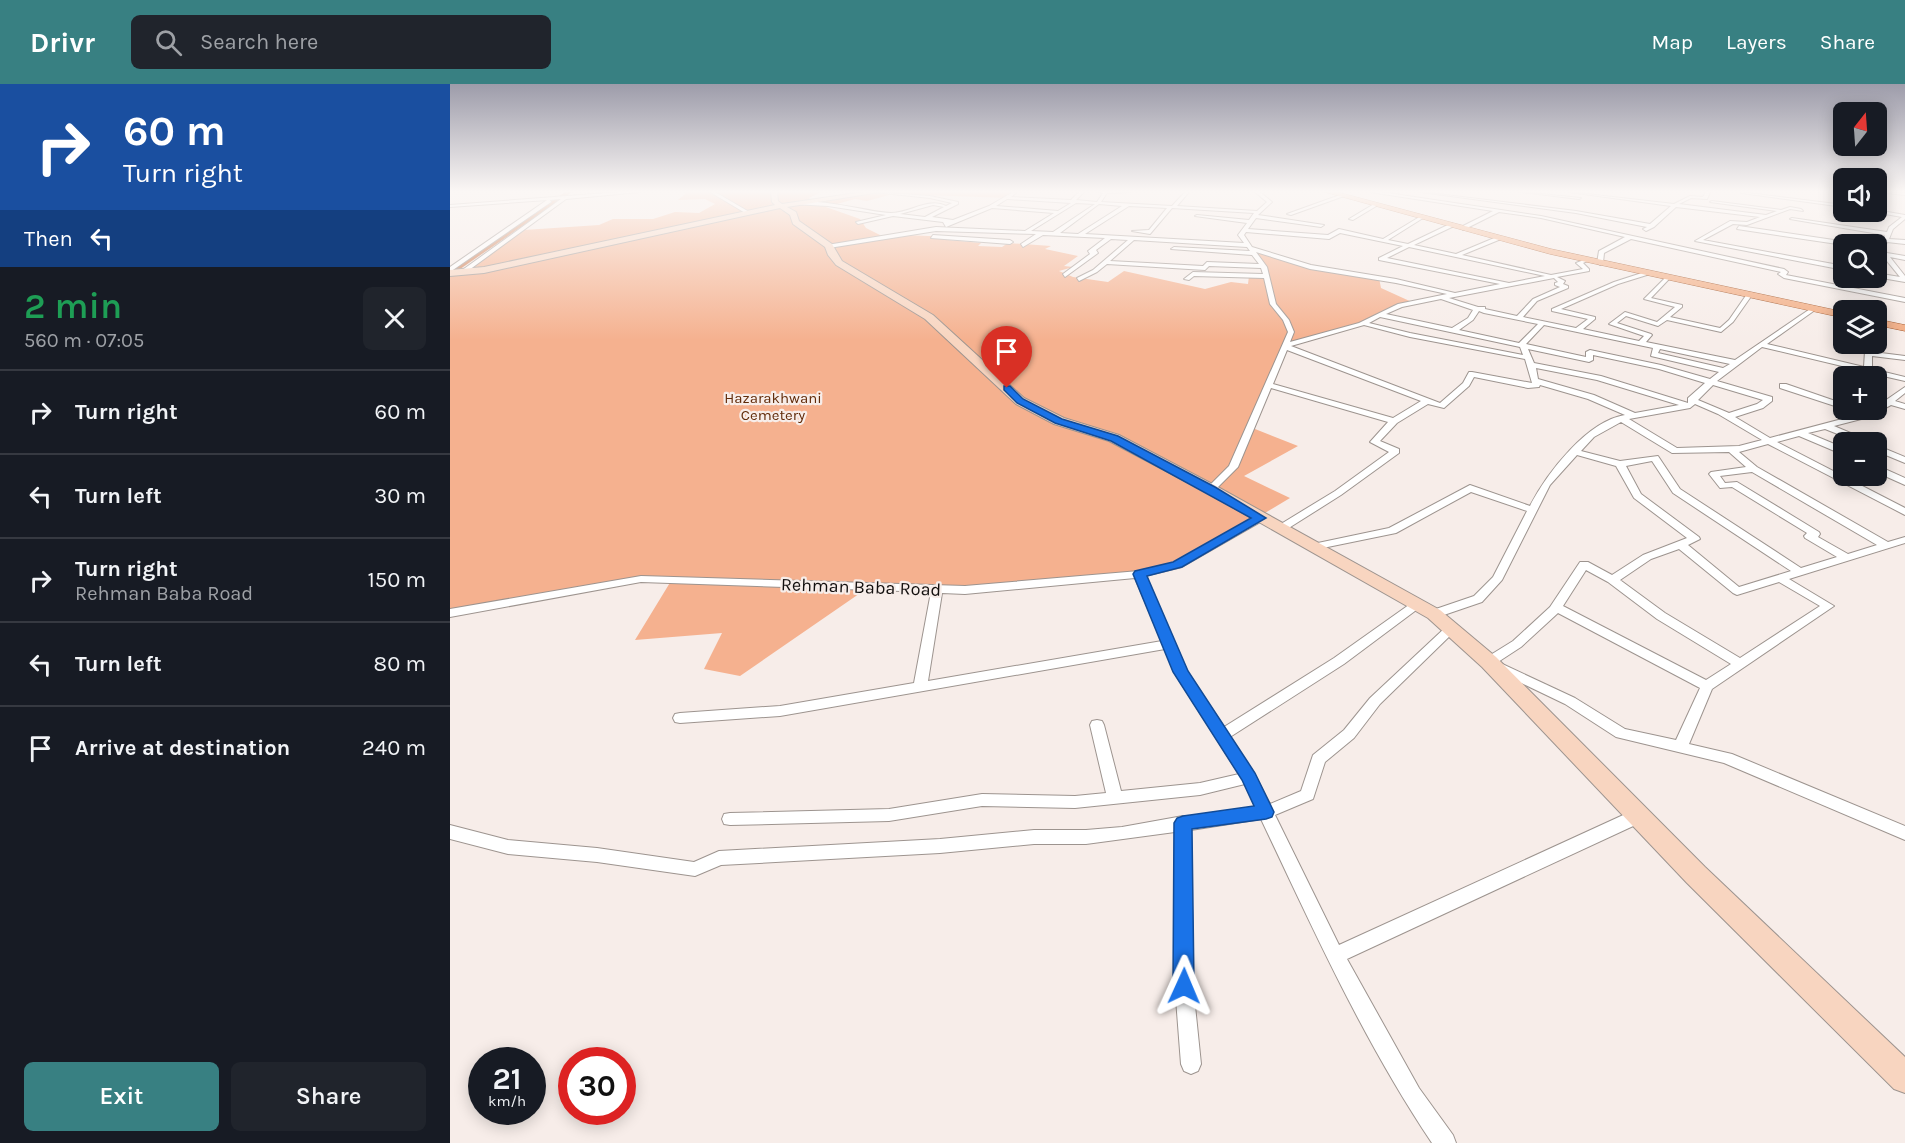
<!DOCTYPE html>
<html lang="en">
<head>
<meta charset="utf-8">
<style>
  body { margin:0; font-family:Karla,sans-serif; background:#20242c; color:#f1f3f6; height:100vh; display:flex; flex-direction:column; font-size:22px; white-space:nowrap }
  * { box-sizing:border-box; margin:0 }
  p { font-size:20px; color:#9ea1a6 }
  .icon { flex:none; width:33px; height:33px; fill:none; stroke:currentColor; stroke-width:2; stroke-linecap:round; stroke-linejoin:round }
  .map { position:relative; flex:1; overflow:hidden }
  .sheet { display:flex; flex-direction:column; background:#171b24; width:450px }
  .sheet>* { flex:none }
  .top-card { background:#1a4fa0; color:#fff; overflow:hidden }
  .needle { width:39px; rotate:17deg }
  .fabs { position:absolute; left:1383px; top:18px; display:grid; gap:12px }
  .fabs a { display:grid; place-items:center; width:54px; height:54px; border-radius:9px; background:#171b24; box-shadow:0 3px 15px #0003; font-size:30px }
  .speed { position:absolute; left:18px; top:963px; display:flex; gap:12px; font-size:30px; font-weight:700; text-align:center }
  .speed>* { display:grid; place-content:center; width:78px; height:78px; border-radius:50%; background:#171b24; box-shadow:0 3px 15px #0003; line-height:1 }
  .speed small { font-size:15px; font-weight:400 }
  .speed .limit { border:9px solid #d22; background:#fff; color:#111 }
  .pin { position:absolute; display:grid; place-items:center; width:51px; height:51px; color:#fff; margin:-62px -26px; border-radius:50% 50% 50% 0; rotate:-45deg; box-shadow:0 0 6px #0007 }
  .pin .icon { rotate:45deg }
  .me { position:absolute; width:66px; margin:-33px; rotate:1deg; stroke-linejoin:round; filter:drop-shadow(0 0 4px #0008) }
  .turn { display:flex; align-items:center; gap:21px; height:126px; padding:0 24px; font-size:27px }
  .turn .icon { width:78px; height:78px; stroke-width:2.5 }
  .turn b { display:block; font-size:42px; line-height:51px }
  .then { display:flex; align-items:center; height:57px; padding:0 24px; background:#0003; gap:12px; font-size:22px }
  .round { display:grid; place-items:center; flex:none; width:63px; height:63px; border-radius:9px; background:#20242c }
  .headline { display:flex; align-items:center; justify-content:space-between; height:102px; padding:0 24px }
  h1 { font-size:36px; font-weight:600; line-height:45px; color:#1e9e55 }
  .action { display:flex; gap:12px; margin-top:auto; padding:12px 24px }
  .action a { flex:1; height:69px; border-radius:9px; background:#388082; color:#fff; font-size:24px; font-weight:600; line-height:69px; text-align:center }
  .action a+a { background:#20242c; color:#f1f3f6 }
  ul { padding:0; list-style:none }
  li { display:flex; align-items:center; gap:18px; height:84px; padding:0 24px; border-top:2px solid #363941 }
  li div { flex:1 }
  li b { display:block; font-size:22px }
  li em { font-style:normal }
  header { display:flex; align-items:center; gap:36px; box-sizing:border-box; height:84px; padding:0 30px; background:#388082; color:#fff }
  header strong { font-size:28px }
  nav { display:flex; gap:33px; margin-inline-start:auto; font-size:21px }
  .search { width:420px; height:54px; background:#20242c; display:flex; align-items:center; gap:15px; box-sizing:border-box; padding:0 21px; border-radius:9px; color:#9ea1a6; font-size:22px }
  main { display:flex; flex:1; min-height:0 }
  .map>svg:first-child { display:block }
  .green { fill:#f5b18f }
  .lines { fill:none; stroke-linecap:round; stroke-linejoin:round }
  .canal { fill:#cc784c; fill-rule:evenodd }
  .street-casing { stroke:#9d948f; stroke-width:2 }
  .secondary-casing { stroke:#9d948f; stroke-width:2 }
  .primary-casing { stroke:#9e5123; stroke-width:1 }
  .street { fill:#fff; fill-rule:evenodd }
  .secondary { fill:#f8d5c0; fill-rule:evenodd }
  .primary { fill:#f2ac82; fill-rule:evenodd }
  .route { fill:#1a73e8; stroke:#114b97; stroke-width:1.5 }
  .labels { text-anchor:middle; dominant-baseline:central; stroke-width:4.5; stroke-linejoin:round; paint-order:stroke }
  .far-park-label { font-size:15px; fill:#612b09; stroke:#f7ede9 }
  .street-label { font-size:18px; fill:#120f0e; stroke:#f7ede9 }
</style>
</head>
<body>
<header>
<strong>Drivr</strong>
<div class="search"><svg class="icon" aria-label="search" viewBox="0 0 24 24"><circle cx="10" cy="10" r="6"/><path d="M15 15l6 6"/></svg>Search here</div>
<nav><a>Map</a><a>Layers</a><a>Share</a></nav>
</header>
<main>
<section class="sheet">
<div class="top-card">
<div class="turn"><svg class="icon" aria-label="right" viewBox="0 0 24 24"><path d="M7 20v-9h11M14 6l5 5-5 5"/></svg><div><b>60 m</b>Turn right</div></div>
<div class="then">Then<svg class="icon" aria-label="left" viewBox="0 0 24 24"><path d="M17 20v-9H6M10 6l-5 5 5 5"/></svg></div>
</div>
<div class="headline"><div><h1>2 min</h1><p>560 m · 07:05</p></div><a class="round"><svg class="icon" aria-label="close" viewBox="0 0 24 24"><path d="M6 6l12 12M18 6L6 18"/></svg></a></div>
<ul>
<li><svg class="icon" aria-label="right" viewBox="0 0 24 24"><path d="M7 20v-9h11M14 6l5 5-5 5"/></svg><div><b>Turn right</b></div><em>60 m</em></li>
<li><svg class="icon" aria-label="left" viewBox="0 0 24 24"><path d="M17 20v-9H6M10 6l-5 5 5 5"/></svg><div><b>Turn left</b></div><em>30 m</em></li>
<li><svg class="icon" aria-label="right" viewBox="0 0 24 24"><path d="M7 20v-9h11M14 6l5 5-5 5"/></svg><div><b>Turn right</b><p>Rehman Baba Road</p></div><em>150 m</em></li>
<li><svg class="icon" aria-label="left" viewBox="0 0 24 24"><path d="M17 20v-9H6M10 6l-5 5 5 5"/></svg><div><b>Turn left</b></div><em>80 m</em></li>
<li><svg class="icon" aria-label="arrive" viewBox="0 0 24 24"><path d="M6 21V4h12l-3 4 3 4H6"/></svg><div><b>Arrive at destination</b></div><em>240 m</em></li>
</ul>
<div class="action"><a>Exit</a><a>Share</a></div>
</section>
<div class="map">
<svg width="1455" height="1059" viewBox="0 0 1455 1059">
  <rect width="100%" height="100%" fill="#f7ede9"/>
  <path class="green" d="M237,108h134l-12,6 5,3 63,-9h141l-8,6 -117,-4 -26,7 -12,-2 -29,8 34,12 6,9 18,9 21,-2 48,2 -5,3 33,3 -3,3 24,1 6,-4 43,3 -6,3 33,7 -14,10 9,1 -14,4 14,6 35,5 16,-11 81,18 26,-7 17,2 1,-8 18,1 -17,-29 60,19 69,11 2,10 33,15 -14,2 -39,19 -77,22 -34,81 48,19 -54,30 46,22 -112,67 -42,12 -171,13 -96,-3 -129,89 -36,-7 18,-36 -87,7 36,-59 -30,-2 -191,34v-340l13,-1 61,-42 75,-5 14,-6h40l22,-7 24,1 16,-9 -10,-5 -27,1z"/>
  <g class="lines">
    <path class="canal" d="M115,108h7l-122,84v-5z"/>
    <defs>
      <g id="street">
        <path d="M170,108h20l-74,7 -101,74h-4v-2l100,-72 -11,1 1,2 -101,70v-5l97,-67 -97,7v-2z"/>
        <path d="M260,108h5l36,21 -4,1z"/>
        <path d="M424,108l56,4 28,6v2l-26,13 21,3 36,-14 24,-14 3,1 -5,4 60,3 8,-8h5l-8,8 21,2 6,-9 -4,-1h32l-24,1 -6,9 71,4 13,-14h4l-12,14 80,5 10,-9 -12,-10h5l12,10 -14,13 66,10 -3,2 -65,-9 -8,11 80,6 11,-6 44,10 38,-23 2,2 -35,22 20,4 44,-21 2,3 -40,19 42,9 43,-18 2,3 -39,16 89,20 32,-6 -7,-6 13,-5v2l-6,3 6,6v2l-32,6 8,4 -2,3 5,2v2l-31,13 -14,16 53,11 12,-9 -36,-8v-2l62,-27 34,-11 2,3 -32,10 -57,25 34,8v2l-12,10 56,12 5,-5 -35,-12 16,-12 32,10 18,-15 -31,-8 24,-24 2,3 -19,20 31,7v2l-12,10 50,11 9,-8 18,-26 5,1 -19,27 -12,10 -54,-12 -9,6 -32,-10 -9,7 34,11 1,1 -6,7 89,18 78,-53 2,1v2l-48,34 97,23 1,-16 40,5v4l-33,-4v13l33,8v4l-35,-8 -2,3h-8l3,-5 -101,-24 -45,34 55,16v4l-9,7 -28,9 35,21 106,-28v-3l29,-20v6l-10,8 10,3v5l-14,-4 -22,12 -35,9 33,14 1,2h-10l-33,-13 -17,4 36,15v7l-45,-19 -22,6 128,66v7l-137,-71 -29,8 18,15 131,75 17,-5v6l-116,36 45,27 -122,83 -23,55 43,10 173,72v14l-181,-77 -108,-26 -51,-33 -73,-35 -1,-3 -7,-1 -1,-3 1,-3 29,-18 37,-34 30,-45h8l24,13 31,-20 44,-17 -53,-40 -18,-32 -39,-11 -27,30 -48,95 -20,22 -44,15 -4,1 -6,-4 2,-3 44,-15 19,-19 34,-66 -56,-19 -75,41 -83,17 -5,-3 5,-3 76,-16 81,-43 60,21c17,-33 57,-85 95,-91l-37,-16 -48,-14 -1,2 -11,1 -54,-11 -5,9 -25,22 -16,-4 -31,19 -17,18 19,8v4l-58,42 -57,36h-8l-1,-2 1,-2 59,-36 54,-39 -19,-10 18,-20 -117,-34 -33,79 -24,24h-6v-4l21,-21 59,-134 -5,-12 -13,-16 -6,-26 -70,-2 -5,4 -5,-1 9,-7 70,2 -2,-6 -52,-2 -4,4 -98,-6 -10,8 -18,9 -2,-3 16,-8 35,-30 -17,-1 -15,11 2,3 -33,24 -2,-3 27,-20 -2,-3 17,-13 -62,-3 -20,12 -2,-3 15,-10 -100,-3 -107,17 -2,-3 109,-18 89,4 29,-18 -62,-5 -46,19 -3,-5 -50,-6 -35,8 -2,-2 30,-7 -58,-9 -35,-2c25,-8 71,8 98,9 19,0 38,-16 55,-7l6,-3 -22,-5zM557,115h1l63,4 -13,8 -62,-5zM626,119l19,1 -42,28 -22,-1zM649,120l23,2 -44,28 -18,-1zM483,121l11,2 -19,10 -25,-3zM679,122l38,2 -18,22 -17,1 18,3 22,-26 82,5 -5,7 -52,-5 -2,1 52,7 -9,12 6,8 -159,-9zM796,148l83,7 11,-6 63,13 -24,12v2l121,24 -45,9 -59,-14 -85,-14 -59,-18 -8,-12zM684,156l113,7 3,4 -76,-4 -3,2 81,6 7,9 -52,-2 -4,4 -93,-5zM959,163l136,29 -36,7 -122,-25zM806,168l54,17 86,14 51,11 -49,10 -39,19 -69,19 4,-10 -5,-12 -13,-16 -9,-37zM1104,194l4,4 -3,1v2l5,2 -27,12 -16,17 -32,-7v-2h-7l-29,-9zM991,215l32,11 -5,8 -16,10 -66,-14 16,-7zM1029,227l5,2 54,11 -19,19 -60,-13 14,-10zM930,233l140,30 3,8 -113,-22 -41,-10zM914,241l46,12 115,22 7,24 -60,-11h-3l-6,11 -23,20 -149,-57zM1094,241l109,23 -2,8 68,16 -9,7 -49,-14 -71,-15 -4,2v5l-60,-13zM1078,265l61,13 4,-2v-5l66,14 46,14 -17,15v5l-87,-27 -67,-13zM1210,265l70,15 -7,4 -65,-15zM837,266l134,51 -28,17 -120,-34zM1086,284l61,12 82,25 -44,8 -41,-18 -56,-16zM1263,301l50,15 -6,4 -28,9 -31,-13zM1245,320l23,10 44,26 -23,6 -62,2 -48,-29 61,-11zM1171,338l51,31 57,-1 17,15 -35,5 -2,2 11,14 12,-1 75,46 -3,3 1,2 32,19 -36,11 -121,-79 -22,-33 -38,5 -39,-10 13,-14zM1202,377l21,32 118,78 -52,16 -51,-42 12,-6 -1,-2 -58,-43 -15,-28zM1302,388l125,73 -29,9 -30,-17 2,-3 -1,-2 -82,-50 -12,1 -5,-7zM1229,465l54,44 4,2 42,-13 41,24 -80,52 -75,-45 -45,-33 31,-21zM1136,486l22,12 49,37 74,45 -25,16 -143,-74zM1108,529l142,75 -24,52 -51,-11 -50,-31 -77,-36 23,-15z"/>
        <path d="M920,108h11l160,24 243,53 4,3 -2,3 119,23v4l-121,-24 -6,-4 3,-2 -150,-33 -27,14 -1,10 -3,2 -3,-2 2,-12 26,-14 -84,-19 -42,-6 -36,18 -2,-3 32,-16z"/>
        <path d="M971,108l155,19 74,13 21,-18 -102,-14 105,12 16,-8 13,1 3,-5h4l-3,7 -16,-1 -12,6 87,11 11,-4 -67,-9 2,-1 69,9 9,-3 11,2 2,2 -13,-2 -43,16 -14,-1 -30,16 141,26v4l-149,-29 35,-20 17,1 13,-5 -84,-10 -22,20 -8,4 -3,-2 4,-2 -71,-14z"/>
        <path d="M1071,108l60,6 -2,1z"/>
        <path d="M1290,108l104,13v2l-102,-14z"/>
        <path d="M1434,108l21,1v2l-19,-2z"/>
        <path d="M890,111l4,1 -53,19 -4,-1z"/>
        <path d="M924,120l4,1 -25,15 -4,-1z"/>
        <path d="M1426,126l29,5v4l-12,10 -4,10 16,1v4l-18,-2 -3,8 3,3 18,3v4l-15,-3 15,19v6l-29,-5v-4l24,4 -22,-27 7,-15 -95,-16 2,-1 95,14 2,-5 13,-10 -28,-5z"/>
        <path d="M1289,142l108,16 3,2 -6,1 -107,-16z"/>
        <path d="M483,151l77,5 3,2 -3,2 -79,-6z"/>
        <path d="M1330,300h6l58,20v5l-64,-21z"/>
        <path d="M1391,304h3v5l-6,-2z"/>
        <path d="M1426,361l29,12v6l-29,-12z"/>
        <path d="M1426,381l29,13v7l-29,-13z"/>
        <path d="M810,431l4,1 1,2 -1,2 -82,47 -37,9 42,95 37,56 110,-69 79,-56 4,-1 6,4 -79,59 -114,73 24,36 16,31 31,-13 12,-36 31,-25 26,-32 77,-72 4,-1 6,4 -77,75 -26,34 -29,24 -12,37 -38,16 64,130 293,-134 6,-1 6,1 2,5 -2,5 -297,138 72,129 34,47 3,8h-24c-68,-101 -119,-214 -171,-324l-70,11 2,156 8,78 -3,7 -7,3 -7,-3 -3,-7 -6,-78v-154l-89,12h-52l-94,9 -219,12 -26,11 -98,-14 -89,-8 -58,-15v-14l58,15 89,8 97,14 25,-11 221,-12 94,-9h52l36,-3 61,-11 3,2 70,-11 -11,-23 -45,11 -125,13 -93,-2 -93,15 -159,4 -6,-1 -2,-5 2,-5 6,-1 159,-4 93,-15 93,2 31,-3 -16,-68 2,-4 5,-1 5,1 2,4 17,66 79,-8 39,-9 -65,-102 -9,-23 -385,67 -100,7 -5,-1 -2,-4 2,-4 5,-1 100,-7 134,-23 17,-91 -290,-10 -191,35v-8l191,-33 324,10 174,-15 35,-8zM685,494l27,63 -234,40 14,-88 23,1z"/>
      </g>
      <path id="secondary" d="M321,108h6l1,9 4,3 81,-12h17l-93,15 9,5 3,9 33,23 10,17 91,54 91,83 40,20 55,17 97,51 224,124 56,47 209,210 200,190v36l-11,-4 -207,-206 -205,-216 -54,-49 -222,-126 -97,-51 -55,-17 -38,-20 -91,-85 -89,-54 -8,-10 -3,-8 -32,-23 -3,-9 -10,-7 -296,65 -34,3v-6l34,-3 291,-62 -3,-3z"/>
      <g id="primary">
        <path d="M875,108h12l214,57 293,63v6l-294,-64z"/>
        <path d="M1426,235l29,6v6l-29,-6z"/>
      </g>
    </defs>
    <use href="#street" class="street-casing"/>
    <use href="#secondary" class="secondary-casing"/>
    <use href="#primary" class="primary-casing"/>
    <use href="#street" class="street"/>
    <use href="#secondary" class="secondary"/>
    <use href="#primary" class="primary"/>
  </g>
  <linearGradient id="sky" x2="0" y2="1"><stop stop-color="#9d9caa"/><stop offset="0.42" stop-color="#fbf7f5"/><stop offset="1" stop-color="#fbf7f5" stop-opacity="0"/></linearGradient>
  <rect width="1455" height="256" fill="url(#sky)"/>
  <path class="route" d="M554,302h6l13,13 39,20 56,17 97,51 51,31 -84,49 -35,9 41,95 67,102 19,39 -2,5 -6,2 -74,10 2,157 -3,7 -7,3 -8,-3 -3,-7 1,-163 3,-5 6,-2 71,-10 -12,-26 -69,-108 -40,-98 2,-3 38,-9 78,-44 -140,-77 -56,-18 -38,-20 -13,-13z"/>
  <g class="labels">
    <g class="far-park-label">
      <text x="323" y="314">Hazarakhwani<tspan x="323" dy="17">Cemetery</tspan></text>
    </g>
    <g class="street-label">
      <text transform="translate(411 503) rotate(2)">Rehman Baba Road</text>
    </g>
  </g>
</svg>
<div class="fabs">
<a><svg class="needle" viewBox="-14 -14 28 28"><path d="M0-13l5 13h-10z" fill="#e53935"/><path d="M0 13l5-13h-10z" fill="#9ea1a6"/></svg></a>
<a><svg class="icon" aria-label="sound" viewBox="0 0 24 24"><path d="M4 9h4l5-4v14l-5-4H4zM17 9q2 3 0 6"/></svg></a>
<a><svg class="icon" aria-label="search" viewBox="0 0 24 24"><circle cx="10" cy="10" r="6"/><path d="M15 15l6 6"/></svg></a>
<a><svg class="icon" aria-label="layers" viewBox="0 0 24 24"><path d="M12 4l9 5-9 5-9-5zM3 14l9 5 9-5"/></svg></a>
<a>+</a>
<a>−</a>
</div>
<div class="speed"><div>21<small>km/h</small></div><div class="limit">30</div></div>
<div class="pin" style="left:557px;top:304px;background:#d93025"><svg class="icon" aria-label="arrive" viewBox="0 0 24 24"><path d="M6 21V4h12l-3 4 3 4H6"/></svg></div>
<svg class="me" style="left:734px;top:902px" viewBox="-20 -20 40 40"><path d="M0-17L14 15 0 8-14 15z" fill="#1a73e8" stroke="#fff" stroke-width="4"/></svg>
</div>
</main>
</body>
</html>
